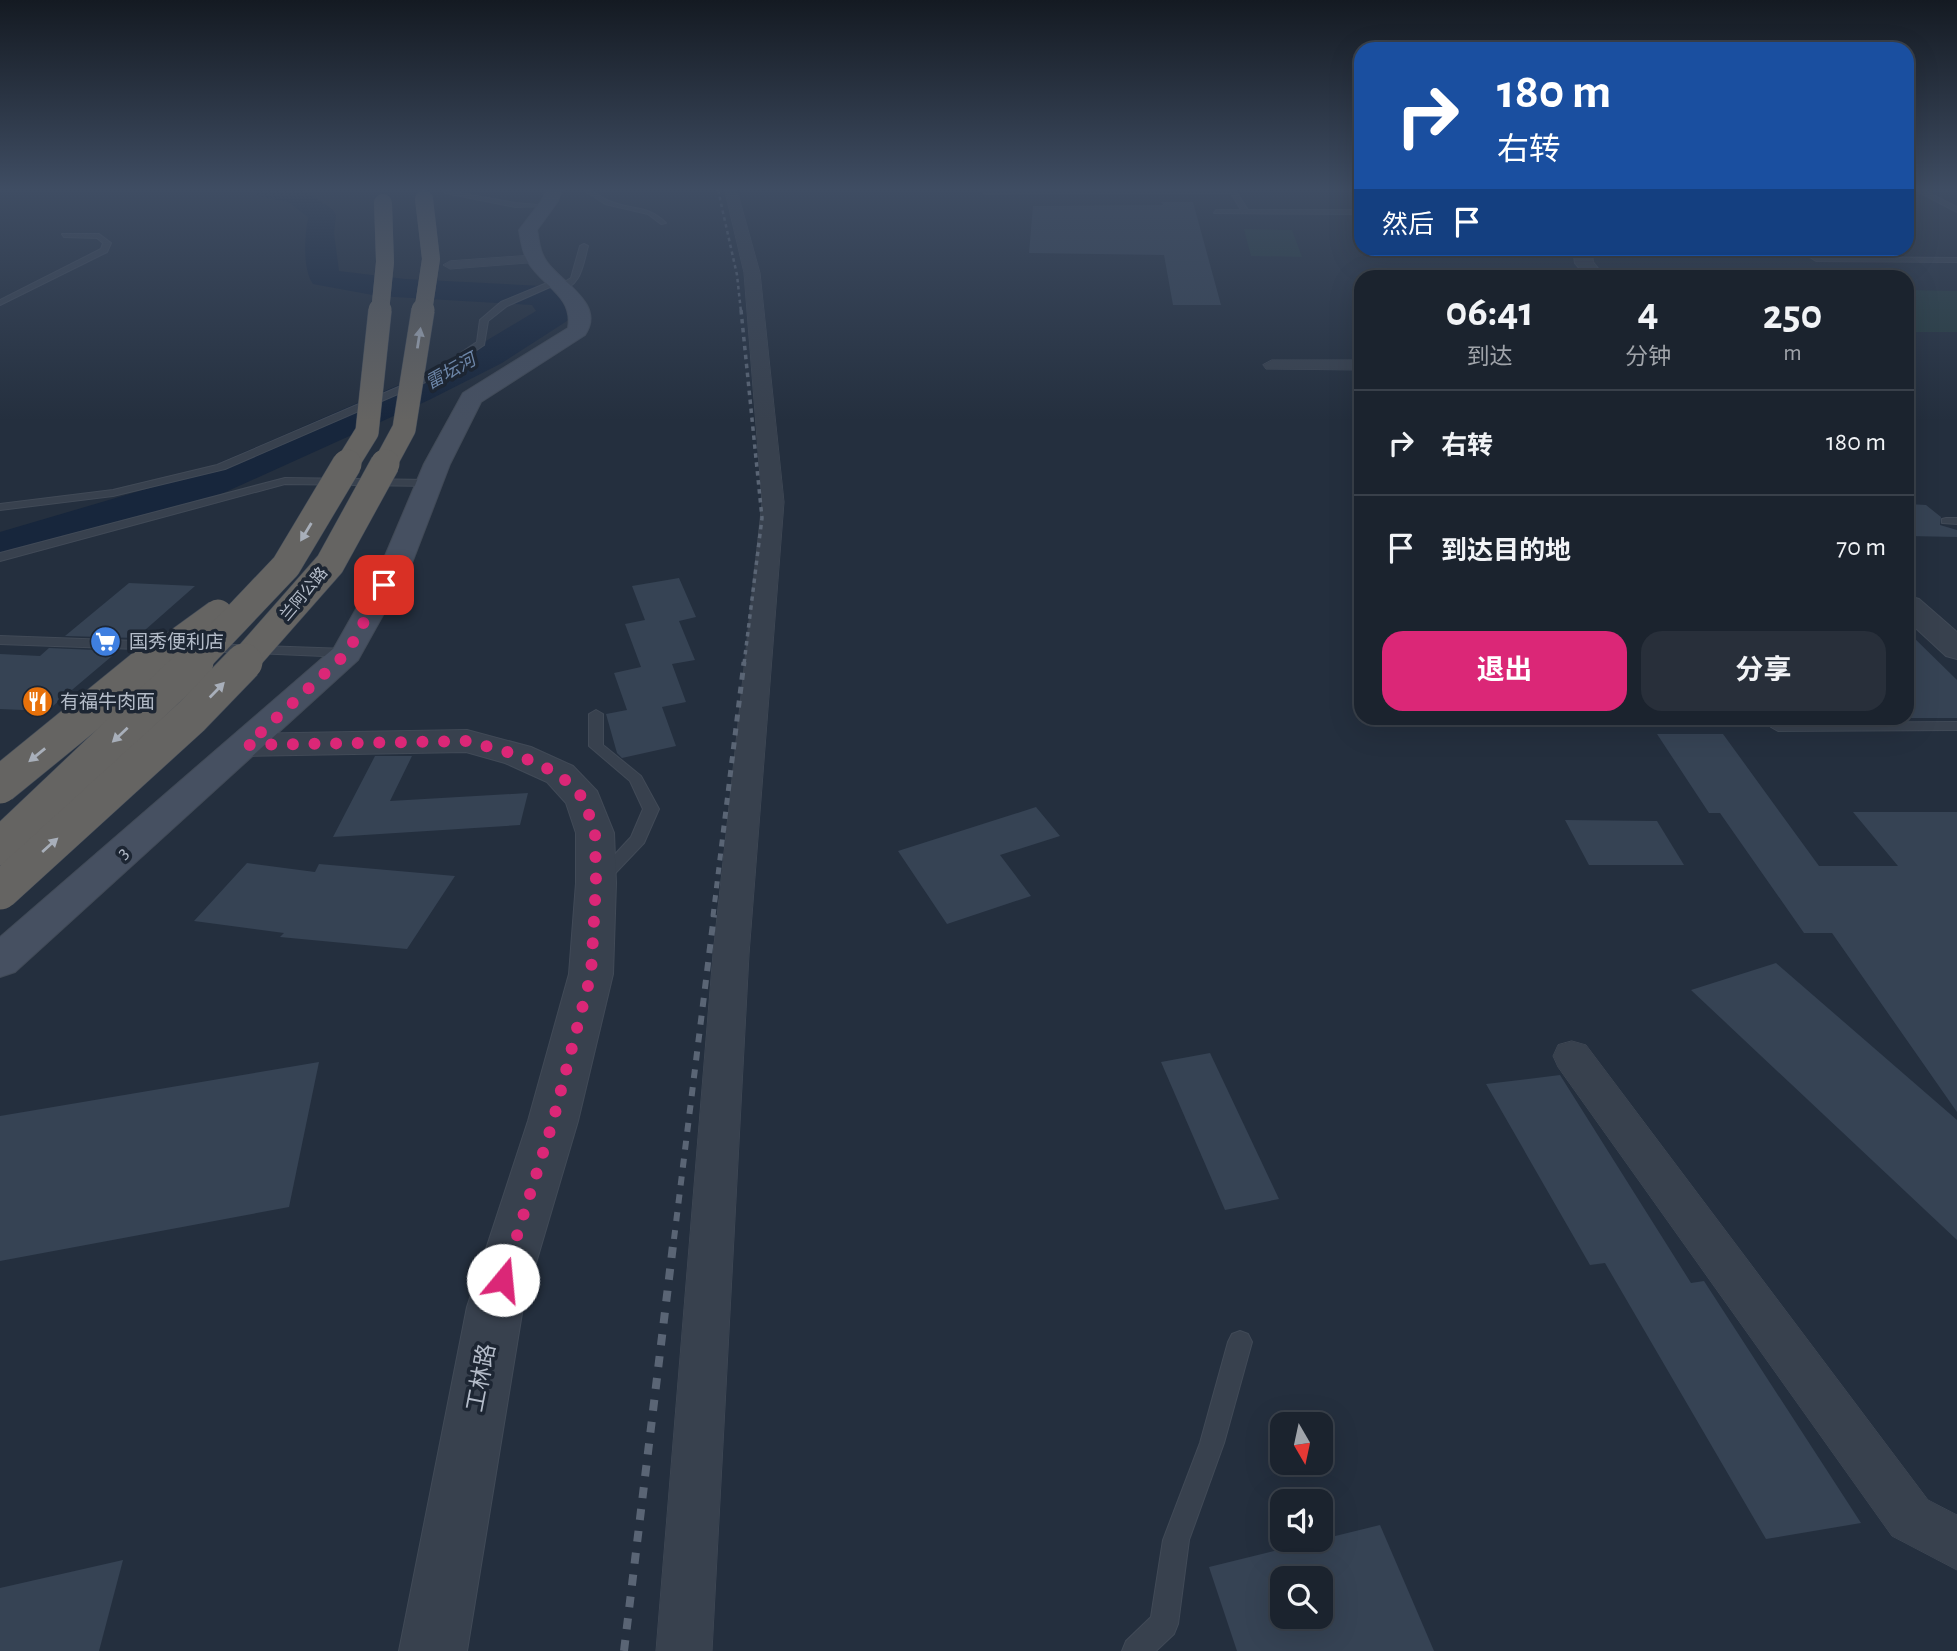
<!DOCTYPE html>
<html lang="zh">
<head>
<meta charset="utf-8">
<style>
  body { margin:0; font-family:"Alegreya Sans","Noto Sans SC",sans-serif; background:#282f3a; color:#f1f3f6; height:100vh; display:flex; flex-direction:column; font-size:26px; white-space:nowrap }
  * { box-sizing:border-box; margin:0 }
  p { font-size:23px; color:#a0a4aa }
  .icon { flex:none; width:38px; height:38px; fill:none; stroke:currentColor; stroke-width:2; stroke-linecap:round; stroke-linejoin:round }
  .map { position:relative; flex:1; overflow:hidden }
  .drawer { position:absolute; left:1354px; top:270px; width:560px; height:455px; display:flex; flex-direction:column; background:#1b232e; border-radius:21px; box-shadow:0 7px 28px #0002,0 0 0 2px #39404a }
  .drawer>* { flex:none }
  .guide { position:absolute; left:1354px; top:42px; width:560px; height:214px; border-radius:21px; box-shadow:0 7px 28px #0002,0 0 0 2px #39404a; background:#1a4fa0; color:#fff; overflow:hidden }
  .needle { width:46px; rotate:171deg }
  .controls { position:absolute; left:1270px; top:1412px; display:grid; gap:14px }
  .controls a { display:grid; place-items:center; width:63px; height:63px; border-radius:14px; background:#1b232e; box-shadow:0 7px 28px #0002,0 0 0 2px #39404a; font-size:35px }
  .pin { position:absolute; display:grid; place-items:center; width:60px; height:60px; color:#fff; margin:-30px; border-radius:14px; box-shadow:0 4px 10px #0006 }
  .me { position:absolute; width:77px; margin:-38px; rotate:17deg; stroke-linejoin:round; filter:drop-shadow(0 0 5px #0008) }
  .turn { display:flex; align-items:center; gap:24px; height:147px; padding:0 28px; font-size:32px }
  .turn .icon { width:91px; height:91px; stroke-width:2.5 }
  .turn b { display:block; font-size:49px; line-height:60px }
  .then { display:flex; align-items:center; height:66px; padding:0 28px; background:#0003; gap:14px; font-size:26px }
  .eta { display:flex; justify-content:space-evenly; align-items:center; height:119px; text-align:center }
  .eta b { font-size:42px; font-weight:700; line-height:49px }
  .action { display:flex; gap:14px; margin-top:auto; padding:14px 28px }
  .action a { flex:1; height:80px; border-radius:21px; background:#db2777; color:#fff; font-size:28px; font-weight:700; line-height:80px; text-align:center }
  .action a+a { background:#282f3a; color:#f1f3f6 }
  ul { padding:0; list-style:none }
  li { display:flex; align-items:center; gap:21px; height:105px; padding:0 28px; border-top:2px solid #39404a }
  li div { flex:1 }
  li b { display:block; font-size:26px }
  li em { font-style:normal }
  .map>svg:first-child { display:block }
  .green { fill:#263c3f }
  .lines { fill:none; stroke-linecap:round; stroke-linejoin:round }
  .river { fill:#17263c; fill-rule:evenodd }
  .building { fill:#364354; fill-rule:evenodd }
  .service-casing { stroke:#414a57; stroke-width:2 }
  .minor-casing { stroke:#414a57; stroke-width:1 }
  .tertiary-casing { stroke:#414a57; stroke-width:2 }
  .secondary-casing { stroke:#414a57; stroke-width:2 }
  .service { fill:#38414e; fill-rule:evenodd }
  .minor { fill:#38414e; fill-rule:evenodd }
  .tertiary { fill:#38414e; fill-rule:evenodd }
  .secondary { fill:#465061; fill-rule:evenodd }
  .rail-far4 { stroke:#5a6575; stroke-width:2.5; stroke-dasharray:3.5 3.5; stroke-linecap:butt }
  .rail-far3 { stroke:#5a6575; stroke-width:3.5; stroke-dasharray:4.5 4.5; stroke-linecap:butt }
  .rail-far2 { stroke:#5a6575; stroke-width:5; stroke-dasharray:7 7; stroke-linecap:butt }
  .rail-far1 { stroke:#5a6575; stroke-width:6; stroke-dasharray:9 9; stroke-linecap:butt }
  .rail { stroke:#5a6575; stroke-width:8; stroke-dasharray:11 11; stroke-linecap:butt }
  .trunk-bridge-far3-casing { stroke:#434c59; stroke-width:18; stroke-linecap:butt }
  .trunk-bridge-far2-casing { stroke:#434c59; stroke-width:24; stroke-linecap:butt }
  .trunk-bridge-far1-casing { stroke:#434c59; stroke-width:30; stroke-linecap:butt }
  .trunk-bridge-casing { stroke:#434c59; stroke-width:38; stroke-linecap:butt }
  .trunk-bridge-far3 { stroke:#656462; stroke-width:18 }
  .trunk-bridge-far2 { stroke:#656462; stroke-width:23 }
  .trunk-bridge-far1 { stroke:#656462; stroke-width:29 }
  .trunk-bridge { stroke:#656462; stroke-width:37 }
  .oneway { fill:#a8afba }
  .route { stroke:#db2777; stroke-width:12; stroke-dasharray:0 21.6 }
  .labels { text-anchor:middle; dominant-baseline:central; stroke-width:7; stroke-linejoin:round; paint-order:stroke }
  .far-street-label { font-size:16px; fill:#b4bcc9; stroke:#1d2633 }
  .far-water-label { font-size:18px; font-style:italic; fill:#6d86a8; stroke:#1d2633 }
  .poi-label { font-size:19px; fill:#b4bcc9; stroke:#1d2633; text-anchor:start }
  .street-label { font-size:19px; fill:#b4bcc9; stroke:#1d2633 }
  .near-street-label { font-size:23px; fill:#b4bcc9; stroke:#1d2633 }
</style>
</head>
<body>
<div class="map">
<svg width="1957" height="1651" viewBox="0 0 1957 1651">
  <rect width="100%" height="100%" fill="#242f3e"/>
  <g class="green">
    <path d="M1244,229l48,1 10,27 -51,-1z"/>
    <path d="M1908,290l49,1v41h-49z"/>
  </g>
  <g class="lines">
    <path class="river" d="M254,190h50l28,19 4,6 -2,18 5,38 66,8 137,7 12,3 18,25 -5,7 -65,42 -73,37 -210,95 -219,66v-29l187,-55 214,-93 75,-37 60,-36 -4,-6 -154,-9 -65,-12c-11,-16 -8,-48 -5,-67l-20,-15 -30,-6z"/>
  </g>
  <g class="building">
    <path d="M1161,202h32l28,103h-48l-9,-50 -135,-2 4,-47 130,-1z"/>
    <path d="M1908,504l18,1 15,12 -1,8 17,5v7l-49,-1z"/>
    <path d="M679,578l17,39 -17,4 16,39 -23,4 14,38 -24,5 14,39 -54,12 -5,-5 -11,-39 21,-4 -13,-37 27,-6 -16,-43 20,-4 -13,-34z"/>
    <path d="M129,583l66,3 -59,52 -71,-2z"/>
    <path d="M1908,632l49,48v38h-49z"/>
    <path d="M49,648l69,3 -71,60 -47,-2v-55l40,2z"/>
    <path d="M1657,734h66l96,132h79l-45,-54h104v300l-125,-179h-28l-84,-120h-11z"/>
    <path d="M375,756h37l-22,45 138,-8 -8,32 -187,12z"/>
    <path d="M1036,807l24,29 -60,19 31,41 -84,28 -49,-73z"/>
    <path d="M1565,820l92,1 27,44h-95z"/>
    <path d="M247,863l68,9 4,-8 136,12 -48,73 -127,-12 4,-4 -90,-12z"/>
    <path d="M1776,963l181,157v120l-266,-250z"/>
    <path d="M1210,1053l69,146 -54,11 -64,-148z"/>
    <path d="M319,1062l-30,145 -289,54v-145z"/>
    <path d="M1560,1075l131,208 13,-2 157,242 -95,16 -161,-276 -15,2 -104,-181z"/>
    <path d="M1380,1525l54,126h-197l-28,-84zM1283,1578h38v39h-38z"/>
    <path d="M123,1560l-24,91h-99v-63z"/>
  </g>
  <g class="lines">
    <defs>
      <g id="service">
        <path d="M443,190l72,13 34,3 -34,1 -70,-14z"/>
        <path d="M584,190c11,0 15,7 25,11 23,10 38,3 57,22l-5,1 -13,-10 -43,-10z"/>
        <path d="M981,190h254l13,20h114v4l-148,-1 2,-3h25l-10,-17 -246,1z"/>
        <path d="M1915,190h8l34,17v5z"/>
        <path d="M62,234h37l12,9 -4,9 -107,53v-5l101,-51 2,-6 -6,-5 -33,-1z"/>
        <path d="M584,244l4,2c-5,18 -7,43 -30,44v-4l13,-8 9,-32z"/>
        <path d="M1796,248h9l13,9 139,1v4l-141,-1z"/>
        <path d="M552,281l7,2 -52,23 -19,15 -4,24 -47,32 -212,92 -112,27 -113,14v-6l113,-14 104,-25 214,-92 46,-31 3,-22 21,-18z"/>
        <path d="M285,478l145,2 5,3 -5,3 -145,-2 -285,77v-8z"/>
        <path d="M1946,518h11v6l-15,-1v-4z"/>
        <path d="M0,636l165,6 7,4 -7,4 -165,-6z"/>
        <path d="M209,644l138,5 7,4 -7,4 -143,-6 -2,-3z"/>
        <path d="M596,710l7,4v31l38,31 18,33 -15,34 -38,40 -6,2 -8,-6 39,-42 12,-28 -13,-28 -41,-35v-32z"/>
        <path d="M1957,722v8l-179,1 -7,-4 7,-4z"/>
        <path d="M1240,1331l8,3 4,8 -28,101 -35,97 -11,84 -4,10 -18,17h-34l4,-10 25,-24 12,-77 37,-97 28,-101 4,-8z"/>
      </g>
      <g id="minor">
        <path d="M725,190h12l23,83 24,229 -35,452 -37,697h-56l57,-697 49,-452 -18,-229z"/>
        <path d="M535,255l5,1 2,3 -2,3 -90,7 -7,-4 7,-4z"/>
        <path d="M1272,360h90v10l-96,-1 -3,-4z"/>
        <path d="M1572,1041l14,4 342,455 29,15v55l-65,-34 -334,-469 -5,-11 5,-11z"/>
      </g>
      <g id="tertiary">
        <path d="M1573,248h18l2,14 11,14h-18l-11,-13z"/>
        <path d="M1908,596l11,3 38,33v27l-11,-3 -38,-35z"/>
        <path d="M467,730l64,17 42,19 24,25 17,42 2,50 -3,91 -35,147 -55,186 -56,344h-68l68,-344 61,-186 41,-147 7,-91v-50l-10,-30 -19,-21 -42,-19 -39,-11 -219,4 -13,-3 -5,-8 5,-8 13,-3z"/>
      </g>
      <path id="secondary" d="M546,190h16l-4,11 -21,29c2,11 3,23 10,32 15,21 59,42 38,73l-104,67 -31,62 -38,99 -54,97 -343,312 -15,5v-40l334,-289 48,-85 42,-99 39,-71 105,-65c6,-32 -26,-42 -40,-66 -6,-10 -7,-21 -9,-32l23,-30z"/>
    </defs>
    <use href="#service" class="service-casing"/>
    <use href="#minor" class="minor-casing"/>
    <use href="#tertiary" class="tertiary-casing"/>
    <use href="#secondary" class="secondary-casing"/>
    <use href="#service" class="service"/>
    <use href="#minor" class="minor"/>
    <use href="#tertiary" class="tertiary"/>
    <use href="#secondary" class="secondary"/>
    <path class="rail-far4" d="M718,190l19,85 4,37"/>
    <path class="rail-far3" d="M741,310l21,208 -18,146"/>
    <path class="rail-far2" d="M713,916l31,-254"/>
    <path class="rail-far1" d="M674,1239l40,-324"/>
    <path class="rail" d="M624,1651l50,-414"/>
    <defs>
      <g id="trunk-bridge-far3">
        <path d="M380,312l5,-50 -2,-59"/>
        <path d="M423,312l8,-53 -7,-60"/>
      </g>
      <g id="trunk-bridge-far2">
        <path d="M346,466l21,-34 13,-122"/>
        <path d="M384,466l20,-37 19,-119"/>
      </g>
      <g id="trunk-bridge-far1">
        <path d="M149,664l69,-50"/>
        <path d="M193,664l93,-98 61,-102"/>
        <path d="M242,664l88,-100 55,-100"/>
      </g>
      <g id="trunk-bridge">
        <path d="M0,785l151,-123"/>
        <path d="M0,847l195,-185"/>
        <path d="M0,891l191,-174 53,-55"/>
      </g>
    </defs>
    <use href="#trunk-bridge-far3" class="trunk-bridge-far3-casing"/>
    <use href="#trunk-bridge-far2" class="trunk-bridge-far2-casing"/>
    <use href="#trunk-bridge-far1" class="trunk-bridge-far1-casing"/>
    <use href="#trunk-bridge" class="trunk-bridge-casing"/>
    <use href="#trunk-bridge-far3" class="trunk-bridge-far3"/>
    <use href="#trunk-bridge-far2" class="trunk-bridge-far2"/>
    <use href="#trunk-bridge-far1" class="trunk-bridge-far1"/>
    <use href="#trunk-bridge" class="trunk-bridge"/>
  </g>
  <defs><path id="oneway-solid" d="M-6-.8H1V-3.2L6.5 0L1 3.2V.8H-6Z" transform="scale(1.75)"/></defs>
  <g class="oneway">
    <use href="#oneway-solid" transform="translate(419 338) rotate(-81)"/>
    <use href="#oneway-solid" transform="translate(306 532) rotate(121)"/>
    <use href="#oneway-solid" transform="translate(217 690) rotate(-46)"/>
    <use href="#oneway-solid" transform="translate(120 735) rotate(137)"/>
    <use href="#oneway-solid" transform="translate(37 755) rotate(141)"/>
    <use href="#oneway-solid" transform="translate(50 845) rotate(-42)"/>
  </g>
  <linearGradient id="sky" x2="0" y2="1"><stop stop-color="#141a22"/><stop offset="0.45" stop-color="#3f4d63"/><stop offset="1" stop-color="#3f4d63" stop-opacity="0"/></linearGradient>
  <rect width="1957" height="421" fill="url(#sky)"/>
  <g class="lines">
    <path class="route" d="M384,585l-37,68 -100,92 220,-4 51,14 41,19 25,25 11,34 1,50 -5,91 -38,147 -50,159"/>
  </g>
  <defs>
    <symbol id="supermarket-disc" viewBox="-11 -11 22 22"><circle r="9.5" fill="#3f7fe0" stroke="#1d2633"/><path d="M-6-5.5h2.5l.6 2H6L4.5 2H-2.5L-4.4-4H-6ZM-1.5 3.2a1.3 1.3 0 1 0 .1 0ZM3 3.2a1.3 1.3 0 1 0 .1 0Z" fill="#fff"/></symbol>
    <symbol id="restaurant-disc" viewBox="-11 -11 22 22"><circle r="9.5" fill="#e8710a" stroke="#1d2633"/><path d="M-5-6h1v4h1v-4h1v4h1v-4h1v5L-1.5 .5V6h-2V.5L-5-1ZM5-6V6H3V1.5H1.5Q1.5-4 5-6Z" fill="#fff"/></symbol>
  </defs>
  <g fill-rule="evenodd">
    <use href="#supermarket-disc" x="88" y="624" width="35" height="35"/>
    <use href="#restaurant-disc" x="20" y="684" width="35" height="35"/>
  </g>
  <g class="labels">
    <g class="far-street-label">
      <text transform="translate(304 594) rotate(-50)">兰阿公路</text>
    </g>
    <g class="far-water-label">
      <text transform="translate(451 372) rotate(-29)">雷坛河</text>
    </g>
    <g class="poi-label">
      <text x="129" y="642">国秀便利店</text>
      <text x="60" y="702">有福牛肉面</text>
    </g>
    <g class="street-label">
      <text transform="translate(123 853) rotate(-41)">3</text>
    </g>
    <g class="near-street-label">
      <text transform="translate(482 1378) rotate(-79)">工林路</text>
    </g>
  </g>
</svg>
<div class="controls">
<a><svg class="needle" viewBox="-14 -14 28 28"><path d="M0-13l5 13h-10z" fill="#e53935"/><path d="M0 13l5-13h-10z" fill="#a0a4aa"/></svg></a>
<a><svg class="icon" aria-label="sound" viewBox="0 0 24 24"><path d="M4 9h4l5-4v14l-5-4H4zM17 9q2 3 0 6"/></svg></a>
<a><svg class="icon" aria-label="search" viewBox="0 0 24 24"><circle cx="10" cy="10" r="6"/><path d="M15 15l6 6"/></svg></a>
</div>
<div class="pin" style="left:384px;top:585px;background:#d93025"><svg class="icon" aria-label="arrive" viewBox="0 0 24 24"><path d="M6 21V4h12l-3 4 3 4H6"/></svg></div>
<svg class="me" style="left:503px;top:1280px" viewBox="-20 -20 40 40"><circle r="19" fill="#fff"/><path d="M0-13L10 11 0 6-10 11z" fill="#db2777"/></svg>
<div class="guide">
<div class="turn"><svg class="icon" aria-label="right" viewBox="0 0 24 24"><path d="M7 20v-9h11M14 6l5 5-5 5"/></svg><div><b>180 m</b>右转</div></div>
<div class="then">然后<svg class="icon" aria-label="arrive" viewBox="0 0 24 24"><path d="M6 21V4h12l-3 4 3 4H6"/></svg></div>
</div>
<section class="drawer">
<div class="eta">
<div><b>06:41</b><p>到达</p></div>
<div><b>4</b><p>分钟</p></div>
<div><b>250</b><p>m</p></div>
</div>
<ul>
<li><svg class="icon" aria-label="right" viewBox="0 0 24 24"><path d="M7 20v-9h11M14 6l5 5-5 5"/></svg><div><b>右转</b></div><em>180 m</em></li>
<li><svg class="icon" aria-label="arrive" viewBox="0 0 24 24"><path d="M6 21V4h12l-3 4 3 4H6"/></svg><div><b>到达目的地</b></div><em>70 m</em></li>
</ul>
<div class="action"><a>退出</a><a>分享</a></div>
</section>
</div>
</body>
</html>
